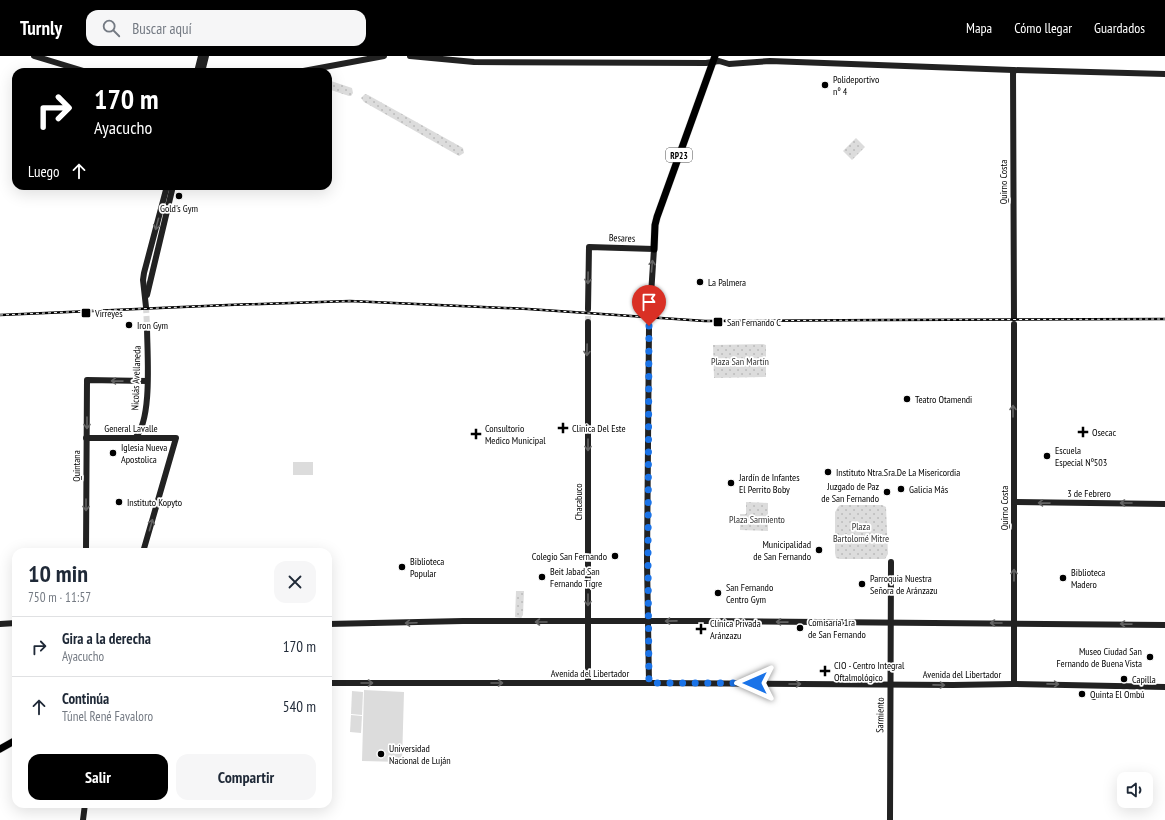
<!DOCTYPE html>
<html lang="es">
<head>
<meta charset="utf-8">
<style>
  body { margin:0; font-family:"PT Sans Narrow",sans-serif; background:#f6f6f7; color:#1f2937; height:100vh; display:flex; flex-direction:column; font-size:15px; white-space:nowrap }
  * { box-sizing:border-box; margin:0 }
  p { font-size:13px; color:#747a83 }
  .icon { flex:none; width:22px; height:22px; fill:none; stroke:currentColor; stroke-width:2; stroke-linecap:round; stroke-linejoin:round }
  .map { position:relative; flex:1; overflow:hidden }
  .sheet { position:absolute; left:12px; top:492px; width:320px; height:260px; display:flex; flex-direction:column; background:#fff; border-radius:12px; box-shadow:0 4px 16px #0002 }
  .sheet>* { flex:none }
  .hud { position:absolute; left:12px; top:12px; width:320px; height:122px; border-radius:12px; box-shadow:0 4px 16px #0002; background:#000; color:#fff; overflow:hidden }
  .fabs { position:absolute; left:1117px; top:716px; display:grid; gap:8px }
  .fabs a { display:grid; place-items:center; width:36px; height:36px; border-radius:8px; background:#fff; box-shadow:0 4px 16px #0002; font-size:20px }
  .pin { position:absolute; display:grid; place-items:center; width:34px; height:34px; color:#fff; margin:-41px -17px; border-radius:50% 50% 50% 0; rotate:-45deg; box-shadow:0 0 4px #0007 }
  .pin .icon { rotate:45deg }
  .me { position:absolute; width:44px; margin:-22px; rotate:270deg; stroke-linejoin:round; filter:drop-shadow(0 0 3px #0008) }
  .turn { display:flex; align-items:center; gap:14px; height:84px; padding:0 16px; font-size:18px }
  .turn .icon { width:52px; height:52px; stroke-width:2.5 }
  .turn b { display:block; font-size:28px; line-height:34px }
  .then { display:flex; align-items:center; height:38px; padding:0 16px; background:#0003; gap:8px; font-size:15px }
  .round { display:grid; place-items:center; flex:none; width:42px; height:42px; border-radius:12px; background:#f6f6f7 }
  .head { display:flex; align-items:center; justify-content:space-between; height:68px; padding:0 16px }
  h1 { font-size:24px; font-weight:700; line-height:30px }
  .cta { display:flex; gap:8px; margin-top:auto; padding:8px 16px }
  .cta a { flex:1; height:46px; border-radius:12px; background:#000; color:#fff; font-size:16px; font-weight:700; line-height:46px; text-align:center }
  .cta a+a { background:#f6f6f7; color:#1f2937 }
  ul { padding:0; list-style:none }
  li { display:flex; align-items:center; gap:12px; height:60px; padding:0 16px; border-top:1px solid #e0e1e3 }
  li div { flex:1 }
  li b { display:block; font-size:15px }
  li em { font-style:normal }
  header { display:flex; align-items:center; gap:24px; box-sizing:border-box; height:56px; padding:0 20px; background:#000; color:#fff }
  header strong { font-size:19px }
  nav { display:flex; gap:22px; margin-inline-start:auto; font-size:14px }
  .search { width:280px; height:36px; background:#f6f6f7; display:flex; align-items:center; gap:10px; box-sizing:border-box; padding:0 14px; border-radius:12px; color:#747a83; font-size:15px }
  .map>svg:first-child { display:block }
  .park { fill:url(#park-dots) }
  .garden { fill:#dcdcdc }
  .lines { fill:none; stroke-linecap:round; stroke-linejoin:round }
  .secondary-tunnel { stroke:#d9d9d9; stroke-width:6; stroke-dasharray:6 3; stroke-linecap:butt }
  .primary-casing { stroke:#dbdbdb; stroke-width:8 }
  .secondary { stroke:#222; stroke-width:6 }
  .primary { stroke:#000; stroke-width:7 }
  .rail-casing { stroke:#000; stroke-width:2.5 }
  .rail { stroke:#fff; stroke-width:1; stroke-dasharray:3; stroke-linecap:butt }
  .oneway { stroke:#646464 }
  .route { stroke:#1a73e8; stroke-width:7; stroke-dasharray:0 12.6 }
  .poi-dot { fill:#000; stroke:#fff; stroke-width:1.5 }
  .labels { text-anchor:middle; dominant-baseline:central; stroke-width:3.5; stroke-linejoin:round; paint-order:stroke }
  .shield { fill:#fff; stroke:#4c4c4c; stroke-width:1 }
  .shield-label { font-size:9px; font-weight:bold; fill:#000 }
  .poi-label { font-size:10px; fill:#000; stroke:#fff; text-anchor:start }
  .street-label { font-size:10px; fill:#000; stroke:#fff }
  .park-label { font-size:10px; fill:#333; stroke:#fff }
</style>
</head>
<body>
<header>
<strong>Turnly</strong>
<div class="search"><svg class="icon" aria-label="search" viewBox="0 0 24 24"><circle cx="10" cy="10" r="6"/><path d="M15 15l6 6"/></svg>Buscar aquí</div>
<nav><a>Mapa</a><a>Cómo llegar</a><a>Guardados</a></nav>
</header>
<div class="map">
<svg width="1165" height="764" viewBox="0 0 1165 764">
  <defs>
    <pattern id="park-dots" width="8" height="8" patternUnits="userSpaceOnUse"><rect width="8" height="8" fill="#dcdcdc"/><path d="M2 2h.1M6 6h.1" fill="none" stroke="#bbb" stroke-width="1.8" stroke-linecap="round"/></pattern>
  </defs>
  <rect width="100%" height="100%" fill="#fff"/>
  <g class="park">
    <path d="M328,24l24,8 1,5 -2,3h-2l-21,-7z"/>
    <path d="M365,38l3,1 95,53 1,5 -5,3 -95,-54 -3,-4z"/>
    <path d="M856,82l9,9 -13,13 -9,-9z"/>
    <path d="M763,288l3,1v32l-52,1 -1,-33z"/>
    <path d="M746,446l22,1v28l-28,-1v-16h6z"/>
    <path d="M840,449h42l4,2 2,47 -3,5h-45l-4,-1 -1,-5v-41l3,-5z"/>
    <path d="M516,535h8l-1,24 -2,3 -6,-1z"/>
  </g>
  <g class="garden">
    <rect x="293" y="406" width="20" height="13"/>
    <path d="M364,634l40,2 -2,70 -40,-1z"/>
    <path d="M352,635l11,1 -1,23 -11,-1z"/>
    <path d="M351,659l11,1 -1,17 -11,-1z"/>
  </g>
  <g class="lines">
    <g class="secondary-tunnel">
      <path d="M146,251l1,19"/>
      <path d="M588,266v-13"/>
      <path d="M649,271l1,-17"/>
    </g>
    <defs>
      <g id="primary">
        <path d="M654,193l1,-24 2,-8 58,-161"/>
        <path d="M0,693l16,-9"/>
      </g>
    </defs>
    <use href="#primary" class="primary-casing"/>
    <g class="secondary">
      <path d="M34,0l53,16"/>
      <path d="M410,0l64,6 232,1 13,-2 10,3 41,-3 243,9 152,4"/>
      <path d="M1013,14l1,248"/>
      <path d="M197,16l4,-16"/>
      <path d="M202,16l4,-16"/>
      <path d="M298,16l86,-16"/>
      <path d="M147,239l26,-109"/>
      <path d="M146,251l-3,-27 1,-7 23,-87"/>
      <path d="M588,253l1,-62 65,2 -4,61"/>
      <path d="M588,266v361"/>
      <path d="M1014,268v360"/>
      <path d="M649,271l-2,234 2,122"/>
      <path d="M86,382h90l-33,114"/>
      <path d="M135,382c18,-18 12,-86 12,-112"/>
      <path d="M1014,446l151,2"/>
      <path d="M86,496l1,-172 60,1"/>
      <path d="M0,568l16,-1"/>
      <path d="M328,568l135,-3h247l455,4"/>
      <path d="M328,627h321l304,2 61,-1 151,3"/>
      <path d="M83,764l2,-16"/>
      <path d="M890,764l1,-258"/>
    </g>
    <use href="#primary" class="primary"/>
    <defs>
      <path id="rail" d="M0,259l228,-10 122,-4 178,8 177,12 178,-1 282,-1"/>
    </defs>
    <use href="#rail" class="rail-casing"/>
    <use href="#rail" class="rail"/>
  </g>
  <defs><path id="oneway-shaft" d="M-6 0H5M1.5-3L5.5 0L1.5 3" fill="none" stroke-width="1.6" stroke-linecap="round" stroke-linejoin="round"/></defs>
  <g class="oneway">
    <use href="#oneway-shaft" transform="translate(157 168) rotate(105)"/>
    <use href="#oneway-shaft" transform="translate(652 210) rotate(-85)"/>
    <use href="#oneway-shaft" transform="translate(588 222) rotate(91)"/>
    <use href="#oneway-shaft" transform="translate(587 294) rotate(91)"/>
    <use href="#oneway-shaft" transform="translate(117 325) rotate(-179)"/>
    <use href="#oneway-shaft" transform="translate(1013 355) rotate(-90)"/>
    <use href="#oneway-shaft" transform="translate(87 367) rotate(90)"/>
    <use href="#oneway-shaft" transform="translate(588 389) rotate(90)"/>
    <use href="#oneway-shaft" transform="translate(1044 447) rotate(-179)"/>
    <use href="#oneway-shaft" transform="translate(1126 447) rotate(-180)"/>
    <use href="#oneway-shaft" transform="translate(86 449) rotate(90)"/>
    <use href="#oneway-shaft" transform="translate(151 469) rotate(-74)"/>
    <use href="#oneway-shaft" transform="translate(1014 519) rotate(-90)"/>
    <use href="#oneway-shaft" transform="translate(588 544) rotate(90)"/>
    <use href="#oneway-shaft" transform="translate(671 565) rotate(179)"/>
    <use href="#oneway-shaft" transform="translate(541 566) rotate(180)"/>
    <use href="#oneway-shaft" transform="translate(782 566) rotate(-179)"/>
    <use href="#oneway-shaft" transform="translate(411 567) rotate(178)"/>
    <use href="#oneway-shaft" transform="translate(996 567) rotate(180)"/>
    <use href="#oneway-shaft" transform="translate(1126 568) rotate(-179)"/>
    <use href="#oneway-shaft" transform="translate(367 627)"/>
    <use href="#oneway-shaft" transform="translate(497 627)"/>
    <use href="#oneway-shaft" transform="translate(795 628)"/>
    <use href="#oneway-shaft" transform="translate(1053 628) rotate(1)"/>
    <use href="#oneway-shaft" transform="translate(939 629) rotate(1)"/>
  </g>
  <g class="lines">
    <path class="route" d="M649,270l-1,235 1,122h106"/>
  </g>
  <g class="poi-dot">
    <circle cx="825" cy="29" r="4"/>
    <circle cx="179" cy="140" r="4"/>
    <circle cx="700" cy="226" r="4"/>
    <rect x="81" y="252" width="10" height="10" rx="2"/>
    <rect x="713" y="261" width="10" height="10" rx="2"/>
    <circle cx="129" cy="269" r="4"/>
    <circle cx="907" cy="343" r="4"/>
    <path d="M561 366h4v4h4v4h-4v4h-4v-4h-4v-4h4z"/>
    <path d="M1081 370h4v4h4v4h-4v4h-4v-4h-4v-4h4z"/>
    <path d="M474 372h4v4h4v4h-4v4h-4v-4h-4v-4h4z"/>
    <circle cx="113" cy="397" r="4"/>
    <circle cx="1047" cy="400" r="4"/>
    <circle cx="828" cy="416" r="4"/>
    <circle cx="731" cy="427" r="4"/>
    <circle cx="901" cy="433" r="4"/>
    <circle cx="887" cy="436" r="4"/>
    <circle cx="119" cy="446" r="4"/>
    <circle cx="819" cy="494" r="4"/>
    <circle cx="615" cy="500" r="4"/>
    <circle cx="402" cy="511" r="4"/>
    <circle cx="542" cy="521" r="4"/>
    <circle cx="1063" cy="522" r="4"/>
    <circle cx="862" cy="528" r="4"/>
    <circle cx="718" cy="537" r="4"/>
    <circle cx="800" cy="572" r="4"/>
    <path d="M699 567h4v4h4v4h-4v4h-4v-4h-4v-4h4z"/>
    <circle cx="1150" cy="601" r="4"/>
    <path d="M823 609h4v4h4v4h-4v4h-4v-4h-4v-4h4z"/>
    <circle cx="1124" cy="623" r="4"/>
    <circle cx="1082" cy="638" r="4"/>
    <circle cx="381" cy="698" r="4"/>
  </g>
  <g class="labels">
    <rect class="shield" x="666" y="92" width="26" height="14" rx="3"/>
    <g class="shield-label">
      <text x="679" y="99">RP23</text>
    </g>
    <g class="poi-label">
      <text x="833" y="23">Polideportivo<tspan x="833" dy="12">nº 4</tspan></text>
      <text x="179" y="152" text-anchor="middle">Gold's Gym</text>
      <text x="708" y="226">La Palmera</text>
      <text x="95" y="257">Virreyes</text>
      <text x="727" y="266">San Fernando C</text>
      <text x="137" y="269">Iron Gym</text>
      <text x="915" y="343">Teatro Otamendi</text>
      <text x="485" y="372">Consultorio<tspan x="485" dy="12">Medico Municipal</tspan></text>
      <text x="572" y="372">Clinica Del Este</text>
      <text x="1092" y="376">Osecac</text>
      <text x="121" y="391">Iglesia Nueva<tspan x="121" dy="12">Apostolica</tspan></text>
      <text x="1055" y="394">Escuela<tspan x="1055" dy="12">Especial Nº503</tspan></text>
      <text x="836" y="416">Instituto Ntra.Sra.De La Misericordia</text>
      <text x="739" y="421">Jardín de Infantes<tspan x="739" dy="12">El Perrito Boby</tspan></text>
      <text x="879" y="430" text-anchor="end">Juzgado de Paz<tspan x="879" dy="12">de San Fernando</tspan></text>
      <text x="909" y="433">Galicia Más</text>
      <text x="127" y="446">Instituto Kopyto</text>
      <text x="811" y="488" text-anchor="end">Municipalidad<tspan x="811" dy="12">de San Fernando</tspan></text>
      <text x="607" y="500" text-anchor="end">Colegio San Fernando</text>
      <text x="410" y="505">Biblioteca<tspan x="410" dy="12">Popular</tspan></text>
      <text x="550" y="515">Beit Jabad San<tspan x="550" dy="12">Fernando Tigre</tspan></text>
      <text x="1071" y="516">Biblioteca<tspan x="1071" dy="12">Madero</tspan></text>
      <text x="870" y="522">Parroquia Nuestra<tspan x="870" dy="12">Señora de Aránzazu</tspan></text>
      <text x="726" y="531">San Fernando<tspan x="726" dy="12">Centro Gym</tspan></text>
      <text x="808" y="566">Comisaría 1ra<tspan x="808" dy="12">de San Fernando</tspan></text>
      <text x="710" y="567">Clínica Privada<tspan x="710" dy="12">Aránzazu</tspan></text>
      <text x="1142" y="595" text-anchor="end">Museo Ciudad San<tspan x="1142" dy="12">Fernando de Buena Vista</tspan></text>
      <text x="834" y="609">CIO - Centro Integral<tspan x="834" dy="12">Oftalmológico</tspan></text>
      <text x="1132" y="623">Capilla</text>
      <text x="1090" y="638">Quinta El Ombú</text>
      <text x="389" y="692">Universidad<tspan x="389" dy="12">Nacional de Luján</tspan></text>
    </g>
    <g class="street-label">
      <text transform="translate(1003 126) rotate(-90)">Quirno Costa</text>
      <text transform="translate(622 182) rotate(2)">Besares</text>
      <text transform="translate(136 322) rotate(-88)">Nicolás Avellaneda</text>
      <text x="131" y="372">General Lavalle</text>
      <text transform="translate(76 410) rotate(-90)">Quintana</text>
      <text x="1089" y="437">3 de Febrero</text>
      <text transform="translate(578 446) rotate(-90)">Chacabuco</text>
      <text transform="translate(1004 452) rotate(-90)">Quirno Costa</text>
      <text x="590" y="617">Avenida del Libertador</text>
      <text x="962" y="618">Avenida del Libertador</text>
      <text transform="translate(880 659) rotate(-89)">Sarmiento</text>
    </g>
    <g class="park-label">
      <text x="740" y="305">Plaza San Martín</text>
      <text x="757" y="463">Plaza Sarmiento</text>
      <text x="861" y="470">Plaza<tspan x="861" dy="12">Bartolomé Mitre</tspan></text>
    </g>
  </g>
</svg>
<div class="fabs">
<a><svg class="icon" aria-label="sound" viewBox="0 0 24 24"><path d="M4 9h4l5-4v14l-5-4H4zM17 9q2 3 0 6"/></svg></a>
</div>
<div class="pin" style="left:649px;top:270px;background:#d93025"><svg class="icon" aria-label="arrive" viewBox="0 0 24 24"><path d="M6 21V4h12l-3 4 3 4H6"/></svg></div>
<svg class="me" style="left:755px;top:627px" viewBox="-20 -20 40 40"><path d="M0-17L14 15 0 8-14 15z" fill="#1a73e8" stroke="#fff" stroke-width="4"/></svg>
<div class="hud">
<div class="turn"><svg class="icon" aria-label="right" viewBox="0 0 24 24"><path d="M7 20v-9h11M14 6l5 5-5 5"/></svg><div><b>170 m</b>Ayacucho</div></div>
<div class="then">Luego<svg class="icon" aria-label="ahead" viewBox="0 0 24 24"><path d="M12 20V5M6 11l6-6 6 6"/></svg></div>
</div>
<section class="sheet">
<div class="head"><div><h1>10 min</h1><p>750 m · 11:57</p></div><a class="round"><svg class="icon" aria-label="close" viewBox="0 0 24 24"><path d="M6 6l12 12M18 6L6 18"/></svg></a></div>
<ul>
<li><svg class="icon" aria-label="right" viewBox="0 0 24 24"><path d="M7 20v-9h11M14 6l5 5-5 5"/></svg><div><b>Gira a la derecha</b><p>Ayacucho</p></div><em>170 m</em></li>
<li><svg class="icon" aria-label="ahead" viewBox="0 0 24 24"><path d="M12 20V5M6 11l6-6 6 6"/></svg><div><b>Continúa</b><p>Túnel René Favaloro</p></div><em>540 m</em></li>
</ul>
<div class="cta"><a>Salir</a><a>Compartir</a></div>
</section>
</div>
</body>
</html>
